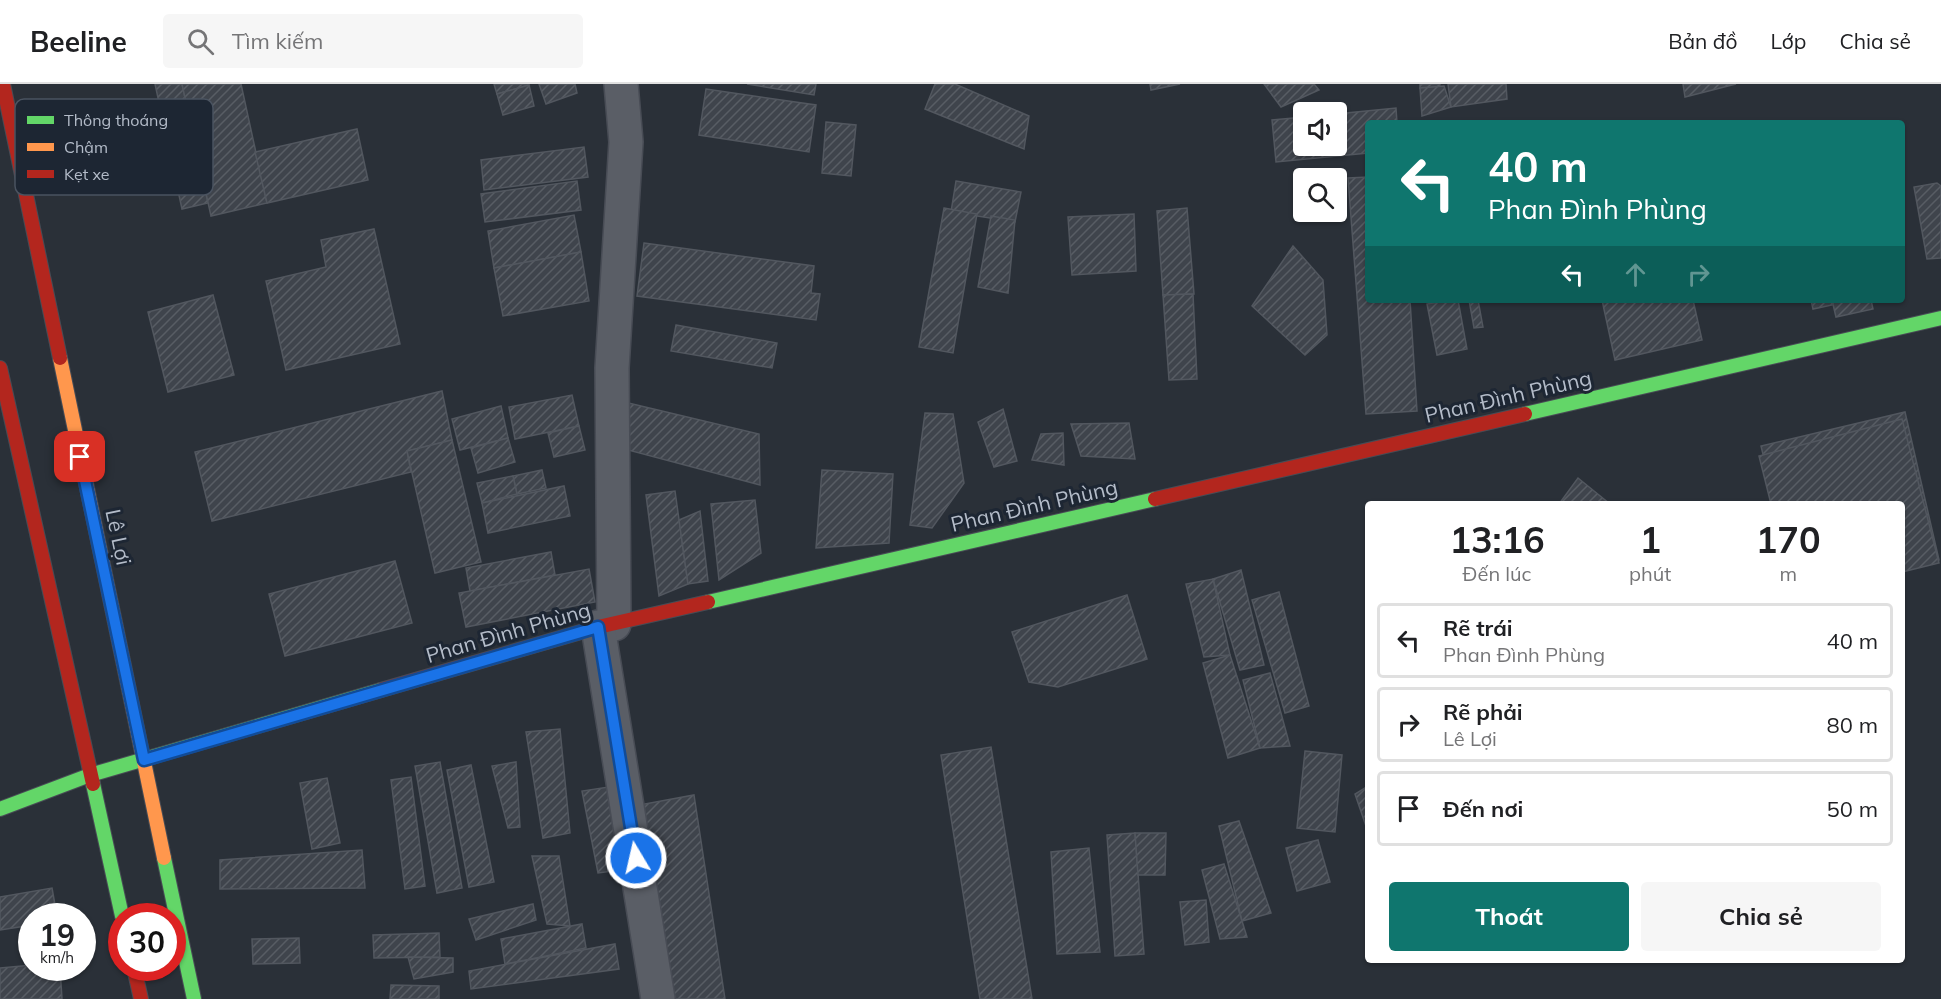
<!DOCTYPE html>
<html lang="vi">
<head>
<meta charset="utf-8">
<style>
  body { margin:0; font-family:Mulish,sans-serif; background:#f6f6f6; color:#202124; height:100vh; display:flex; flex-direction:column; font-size:22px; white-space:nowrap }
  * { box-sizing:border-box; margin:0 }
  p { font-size:20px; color:#757577 }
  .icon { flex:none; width:33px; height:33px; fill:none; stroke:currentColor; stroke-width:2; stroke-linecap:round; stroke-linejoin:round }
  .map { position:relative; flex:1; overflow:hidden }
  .sheet { position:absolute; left:1365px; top:417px; width:540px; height:462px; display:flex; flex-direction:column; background:#fff; border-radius:6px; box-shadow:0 2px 4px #0004 }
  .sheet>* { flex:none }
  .top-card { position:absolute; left:1365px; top:36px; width:540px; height:183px; border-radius:6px; box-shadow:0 2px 4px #0004; background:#0f766e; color:#fff; overflow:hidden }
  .fabs { position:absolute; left:1293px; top:18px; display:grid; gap:12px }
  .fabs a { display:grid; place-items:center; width:54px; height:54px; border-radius:6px; background:#fff; box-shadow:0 2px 4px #0004; font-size:30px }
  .speed { position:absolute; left:18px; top:819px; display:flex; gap:12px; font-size:30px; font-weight:700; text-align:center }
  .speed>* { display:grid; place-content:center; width:78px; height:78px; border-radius:50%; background:#fff; box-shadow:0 2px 4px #0004; line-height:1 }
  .speed small { font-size:15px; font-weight:400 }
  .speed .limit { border:9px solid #d22; background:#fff; color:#111 }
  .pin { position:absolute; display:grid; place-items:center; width:51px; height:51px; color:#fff; margin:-26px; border-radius:12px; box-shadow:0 3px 9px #0006 }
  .me { position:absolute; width:66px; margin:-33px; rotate:351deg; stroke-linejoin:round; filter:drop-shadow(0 0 4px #0008) }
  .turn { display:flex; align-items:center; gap:21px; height:126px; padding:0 24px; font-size:27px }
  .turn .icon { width:78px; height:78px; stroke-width:2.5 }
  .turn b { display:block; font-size:42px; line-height:51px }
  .lanes { display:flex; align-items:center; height:57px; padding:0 24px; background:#0003; justify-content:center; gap:30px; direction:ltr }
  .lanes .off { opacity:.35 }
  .eta { display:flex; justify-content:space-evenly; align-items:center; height:102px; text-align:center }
  .eta b { font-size:36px; font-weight:700; line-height:42px }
  .primary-button { display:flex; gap:12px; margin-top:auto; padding:12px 24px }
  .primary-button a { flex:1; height:69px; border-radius:6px; background:#0f766e; color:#fff; font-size:24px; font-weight:700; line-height:69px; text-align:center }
  .primary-button a+a { background:#f6f6f6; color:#202124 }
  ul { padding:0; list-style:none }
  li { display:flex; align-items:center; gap:18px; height:75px; margin:0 12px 9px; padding:0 12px; border:3px solid #e0e0e0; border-radius:6px }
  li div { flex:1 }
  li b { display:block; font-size:22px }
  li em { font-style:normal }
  header { display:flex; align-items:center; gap:36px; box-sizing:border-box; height:84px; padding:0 30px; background:#fff; border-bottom:2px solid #e0e0e0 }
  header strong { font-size:28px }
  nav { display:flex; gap:33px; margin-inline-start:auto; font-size:21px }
  .search { width:420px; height:54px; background:#f6f6f6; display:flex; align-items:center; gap:15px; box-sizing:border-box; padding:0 21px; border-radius:6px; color:#757577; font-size:22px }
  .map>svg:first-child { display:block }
  .building { fill:url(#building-hatch); stroke:#52575f; stroke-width:1.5 }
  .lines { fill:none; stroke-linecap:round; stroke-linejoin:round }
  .street-casing { stroke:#484c55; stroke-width:36 }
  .fast-casing { stroke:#484c55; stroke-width:16 }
  .slow-casing { stroke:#484c55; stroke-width:16 }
  .jam-casing { stroke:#484c55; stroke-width:16 }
  .street { stroke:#5a5e66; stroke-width:33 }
  .fast { stroke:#63d668; stroke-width:14 }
  .slow { stroke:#ff974d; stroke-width:14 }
  .jam { stroke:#b3261e; stroke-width:14 }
  .route-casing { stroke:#114b97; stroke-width:15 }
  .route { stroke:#1a73e8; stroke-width:10 }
  .labels { text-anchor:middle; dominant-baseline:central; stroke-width:6; stroke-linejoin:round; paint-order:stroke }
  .street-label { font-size:21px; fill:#b4bcc9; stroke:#1d2633 }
  .key { fill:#1d2633; stroke:#4a5360; stroke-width:1.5 }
  .key-label { font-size:16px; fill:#b4bcc9 }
</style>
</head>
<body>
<header>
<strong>Beeline</strong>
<div class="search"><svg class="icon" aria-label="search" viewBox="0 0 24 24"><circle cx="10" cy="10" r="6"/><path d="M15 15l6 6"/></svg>Tìm kiếm</div>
<nav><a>Bản đồ</a><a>Lớp</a><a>Chia sẻ</a></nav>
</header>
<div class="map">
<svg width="1941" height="915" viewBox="0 0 1941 915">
  <defs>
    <pattern id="building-hatch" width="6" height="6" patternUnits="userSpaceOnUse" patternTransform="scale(1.5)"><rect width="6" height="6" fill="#3f444c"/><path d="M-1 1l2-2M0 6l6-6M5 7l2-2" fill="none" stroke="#585d64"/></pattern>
  </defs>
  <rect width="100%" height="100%" fill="#2a3038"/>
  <g class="building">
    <path d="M155,0h27l26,119 -26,6z"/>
    <path d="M182,0h59l26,119 -56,13z"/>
    <path d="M494,0h34l1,1 -32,9z"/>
    <path d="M539,0h36l2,9 -31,11z"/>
    <path d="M747,0h69l-2,11z"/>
    <path d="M935,0h20l74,32 -5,33 -99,-40z"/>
    <path d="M1150,0h30l-29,6z"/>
    <path d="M1264,0h50l5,6 -38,17z"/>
    <path d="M1420,0h20l-1,6 -19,-2z"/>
    <path d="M1448,0h58l1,15 -56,8z"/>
    <path d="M1683,0h53l-51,13z"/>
    <path d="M529,1l5,21 -31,9 -6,-21z"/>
    <path d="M1444,2l7,21 -29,9 -2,-28z"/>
    <path d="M706,5l110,16 -7,47 -110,-17z"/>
    <path d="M1396,24l1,15h-29v30l-92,9 -4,-42 32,-3v29h32v-32z"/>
    <path d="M826,38l30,3 -5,51 -29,-3z"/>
    <path d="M357,45l11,51 -101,23 -12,-51z"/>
    <path d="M584,63l4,30 -104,13 -3,-30z"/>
    <path d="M1368,93v123h42l7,111 -51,3 -18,-236z"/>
    <path d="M577,97l4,29 -96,12 -4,-28z"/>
    <path d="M956,97l65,11 -6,30 -64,-10z"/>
    <path d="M1937,99l4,3v72l-14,1 -13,-72z"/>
    <path d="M944,124l33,6 -24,139 -34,-6z"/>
    <path d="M1187,124l7,86 -31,1 -6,-84z"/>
    <path d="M1134,130l2,57 -64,4 -4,-58z"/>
    <path d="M574,131l7,37 -87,16 -6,-37z"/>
    <path d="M991,132l24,4 -7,73 -30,-6z"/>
    <path d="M374,145l26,115 -114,26 -20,-89 60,-14 -5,-27z"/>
    <path d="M644,159l170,23 -3,27 9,1 -4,26 -179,-24z"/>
    <path d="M1293,162l30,34 4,55 -22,20 -53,-49z"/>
    <path d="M581,168l8,49 -86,15 -9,-48z"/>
    <path d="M1193,210l4,85 -28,1 -6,-85z"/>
    <path d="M213,211l21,80 -66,17 -20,-80z"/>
    <path d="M1429,216h22l-22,4z"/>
    <path d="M1451,216h7l9,49 -30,6 -10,-51z"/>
    <path d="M1469,216h9l5,27 -9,1z"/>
    <path d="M1602,216h91l9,40 -87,20z"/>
    <path d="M1811,216h20l1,5 -19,4z"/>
    <path d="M1832,216h39l2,9 -37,8z"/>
    <path d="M676,241l101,18 -5,25 -101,-17z"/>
    <path d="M442,307l10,49 -45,11 4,21 -199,49 -17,-69z"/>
    <path d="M572,311l7,31 -64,13 -6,-32z"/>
    <path d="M620,317l139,33 1,51 -132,-35z"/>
    <path d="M501,322l7,32 -48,12 -8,-31z"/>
    <path d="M1003,325l14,52 -23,6 -16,-45z"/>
    <path d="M1905,328l34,148 -37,8v-64h-127l-14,-58z"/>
    <path d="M925,329l28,1 11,69 -32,45 -22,-3z"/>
    <path d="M1902,335l37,144 -37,9v-68h-131l-12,-48z"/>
    <path d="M1129,339l6,36 -54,-3 -10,-32z"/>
    <path d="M579,342l6,24 -31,7 -6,-24z"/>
    <path d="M1063,349l1,32 -32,-5 9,-26z"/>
    <path d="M508,354l7,24 -37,11 -7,-25z"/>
    <path d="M452,356l29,122 -46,11 -28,-122z"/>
    <path d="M542,386l4,18 -29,6 -4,-18z"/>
    <path d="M822,386l71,4 -4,69 -73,5z"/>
    <path d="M513,392l4,18 -35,9 -5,-20z"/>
    <path d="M1578,394l32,26h-51z"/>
    <path d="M564,402l6,30 -82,17 -6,-30z"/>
    <path d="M675,407l13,93 -29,12 -13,-101z"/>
    <path d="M755,416l6,53 -42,27 -8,-76z"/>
    <path d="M700,427l8,70 -20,3 -9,-64z"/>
    <path d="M551,468l4,23 -85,16 -4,-23z"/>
    <path d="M395,477l17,62 -127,33 -16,-62z"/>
    <path d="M589,485l6,33 -129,25 -7,-34z"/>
    <path d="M1241,486l23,95 -24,5 -27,-91z"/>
    <path d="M1213,495l17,76 -26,2 -18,-73z"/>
    <path d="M1279,508l30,114 -24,7 -33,-113z"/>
    <path d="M1127,511l20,64 -89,28 -29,-5 -17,-50z"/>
    <path d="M1230,571l30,93 -32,10 -25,-95z"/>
    <path d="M1270,589l20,73 -30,2 -17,-68z"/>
    <path d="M560,645l10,104 -27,5 -17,-106z"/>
    <path d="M991,663l41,252h-52l-39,-244z"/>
    <path d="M1305,667l37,4 -7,77 -38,-4z"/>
    <path d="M440,678l22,126 -25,5 -22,-127z"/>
    <path d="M516,678l4,65 -12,1 -16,-62z"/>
    <path d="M471,681l23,117 -25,5 -22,-117z"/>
    <path d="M411,693l14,109 -20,3 -14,-109z"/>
    <path d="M327,694l13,65 -28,6 -12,-66z"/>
    <path d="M615,702l13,83 -30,4 -16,-82z"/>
    <path d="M1368,702v46l-13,-38z"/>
    <path d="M694,711l31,204h-53l-33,-194z"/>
    <path d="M1239,737l32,92 -29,8 -23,-95z"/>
    <path d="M1135,749l9,121 -29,2 -8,-121z"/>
    <path d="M1135,749h31l-1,42h-27z"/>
    <path d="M1318,756l12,42 -33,9 -11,-43z"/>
    <path d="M1089,764l11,104 -43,2 -6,-102z"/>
    <path d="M362,766l3,38 -145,1v-29z"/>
    <path d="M532,772h27l11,70 -23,-2z"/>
    <path d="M1224,780l18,57 5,16 -27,2 -18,-69z"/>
    <path d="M52,804l5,28h-25v9l-32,5v-33z"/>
    <path d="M1206,816l3,42 -24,3 -5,-43z"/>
    <path d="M533,820l3,16 -60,20 -7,-21z"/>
    <path d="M582,840l4,24 -81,16 -4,-25z"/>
    <path d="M439,849l1,24 -66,1 -1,-23z"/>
    <path d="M299,854l1,25 -47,1 -1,-25z"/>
    <path d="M615,860l4,25 -148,20 -2,-18z"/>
    <path d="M408,873l45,1v14l-39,7z"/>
    <path d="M32,881v3h28l2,31h-62v-31z"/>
    <path d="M391,901l48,1v13h-49z"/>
  </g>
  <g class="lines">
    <defs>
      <g id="street">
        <path d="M614,540l-2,-256 14,-226 -5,-58"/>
        <path d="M598,543l60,372"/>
      </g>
      <g id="fast">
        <path d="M1525,330l416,-96"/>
        <path d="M708,518l447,-103"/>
        <path d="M93,700l29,132"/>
        <path d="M0,725l90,-34 291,-85"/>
        <path d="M164,774l30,141"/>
      </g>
      <path id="slow" d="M60,274l104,500"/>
      <g id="jam">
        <path d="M3,0l57,274"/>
        <path d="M0,284l93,416"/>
        <path d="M1155,415l370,-85"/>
        <path d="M381,606l217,-63 110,-25"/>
        <path d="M134,884l7,31"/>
      </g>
    </defs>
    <use href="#street" class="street-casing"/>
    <use href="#fast" class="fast-casing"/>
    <use href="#slow" class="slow-casing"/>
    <use href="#jam" class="jam-casing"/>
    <use href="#street" class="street"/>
    <use href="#fast" class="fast"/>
    <use href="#slow" class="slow"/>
    <use href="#jam" class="jam"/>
  </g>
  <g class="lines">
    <defs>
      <path id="route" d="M80,373l64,303 454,-133 38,231"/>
    </defs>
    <use href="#route" class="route-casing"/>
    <use href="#route" class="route"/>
  </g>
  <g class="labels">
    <g class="street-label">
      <text transform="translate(1508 312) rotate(-13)">Phan Đình Phùng</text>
      <text transform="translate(1034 421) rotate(-13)">Phan Đình Phùng</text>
      <text transform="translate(119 453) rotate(78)">Lê Lợi</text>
      <text transform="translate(508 548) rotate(-16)">Phan Đình Phùng</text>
    </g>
  </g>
  <rect x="15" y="15" width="198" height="96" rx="9" class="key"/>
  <rect x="27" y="32" width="27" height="8" fill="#63d668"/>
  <rect x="27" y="59" width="27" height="8" fill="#ff974d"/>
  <rect x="27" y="86" width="27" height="8" fill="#b3261e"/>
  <g class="key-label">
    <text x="64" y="42">Thông thoáng</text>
    <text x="64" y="69">Chậm</text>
    <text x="64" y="96">Kẹt xe</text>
  </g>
</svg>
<div class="fabs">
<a><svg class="icon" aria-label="sound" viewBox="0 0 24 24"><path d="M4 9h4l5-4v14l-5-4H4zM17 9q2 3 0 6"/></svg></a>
<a><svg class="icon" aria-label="search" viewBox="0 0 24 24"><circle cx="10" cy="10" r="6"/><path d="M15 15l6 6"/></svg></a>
</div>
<div class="speed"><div>19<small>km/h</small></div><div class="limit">30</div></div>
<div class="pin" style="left:80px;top:373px;background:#d93025"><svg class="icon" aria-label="arrive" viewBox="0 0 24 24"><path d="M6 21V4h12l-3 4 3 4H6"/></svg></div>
<svg class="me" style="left:636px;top:774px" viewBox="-20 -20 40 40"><circle r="17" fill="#1a73e8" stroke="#fff" stroke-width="3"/><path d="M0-11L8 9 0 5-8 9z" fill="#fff"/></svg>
<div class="top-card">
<div class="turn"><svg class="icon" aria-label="left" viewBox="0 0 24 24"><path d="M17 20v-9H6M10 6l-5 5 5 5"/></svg><div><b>40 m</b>Phan Đình Phùng</div></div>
<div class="lanes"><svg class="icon" aria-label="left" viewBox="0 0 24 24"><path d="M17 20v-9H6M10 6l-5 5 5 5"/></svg><svg class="icon off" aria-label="ahead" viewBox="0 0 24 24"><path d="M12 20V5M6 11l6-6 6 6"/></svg><svg class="icon off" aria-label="right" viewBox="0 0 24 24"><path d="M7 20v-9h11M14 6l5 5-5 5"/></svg></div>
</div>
<section class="sheet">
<div class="eta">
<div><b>13:16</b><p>Đến lúc</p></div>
<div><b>1</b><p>phút</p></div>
<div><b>170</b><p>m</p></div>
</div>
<ul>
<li><svg class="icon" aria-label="left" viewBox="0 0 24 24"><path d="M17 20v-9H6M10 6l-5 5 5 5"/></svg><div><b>Rẽ trái</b><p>Phan Đình Phùng</p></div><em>40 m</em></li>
<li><svg class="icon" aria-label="right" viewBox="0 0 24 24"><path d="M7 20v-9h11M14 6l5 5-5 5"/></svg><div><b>Rẽ phải</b><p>Lê Lợi</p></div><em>80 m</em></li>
<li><svg class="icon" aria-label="arrive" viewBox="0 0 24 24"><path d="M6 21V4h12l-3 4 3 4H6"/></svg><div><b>Đến nơi</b></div><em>50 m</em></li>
</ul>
<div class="primary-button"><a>Thoát</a><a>Chia sẻ</a></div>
</section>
</div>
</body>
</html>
